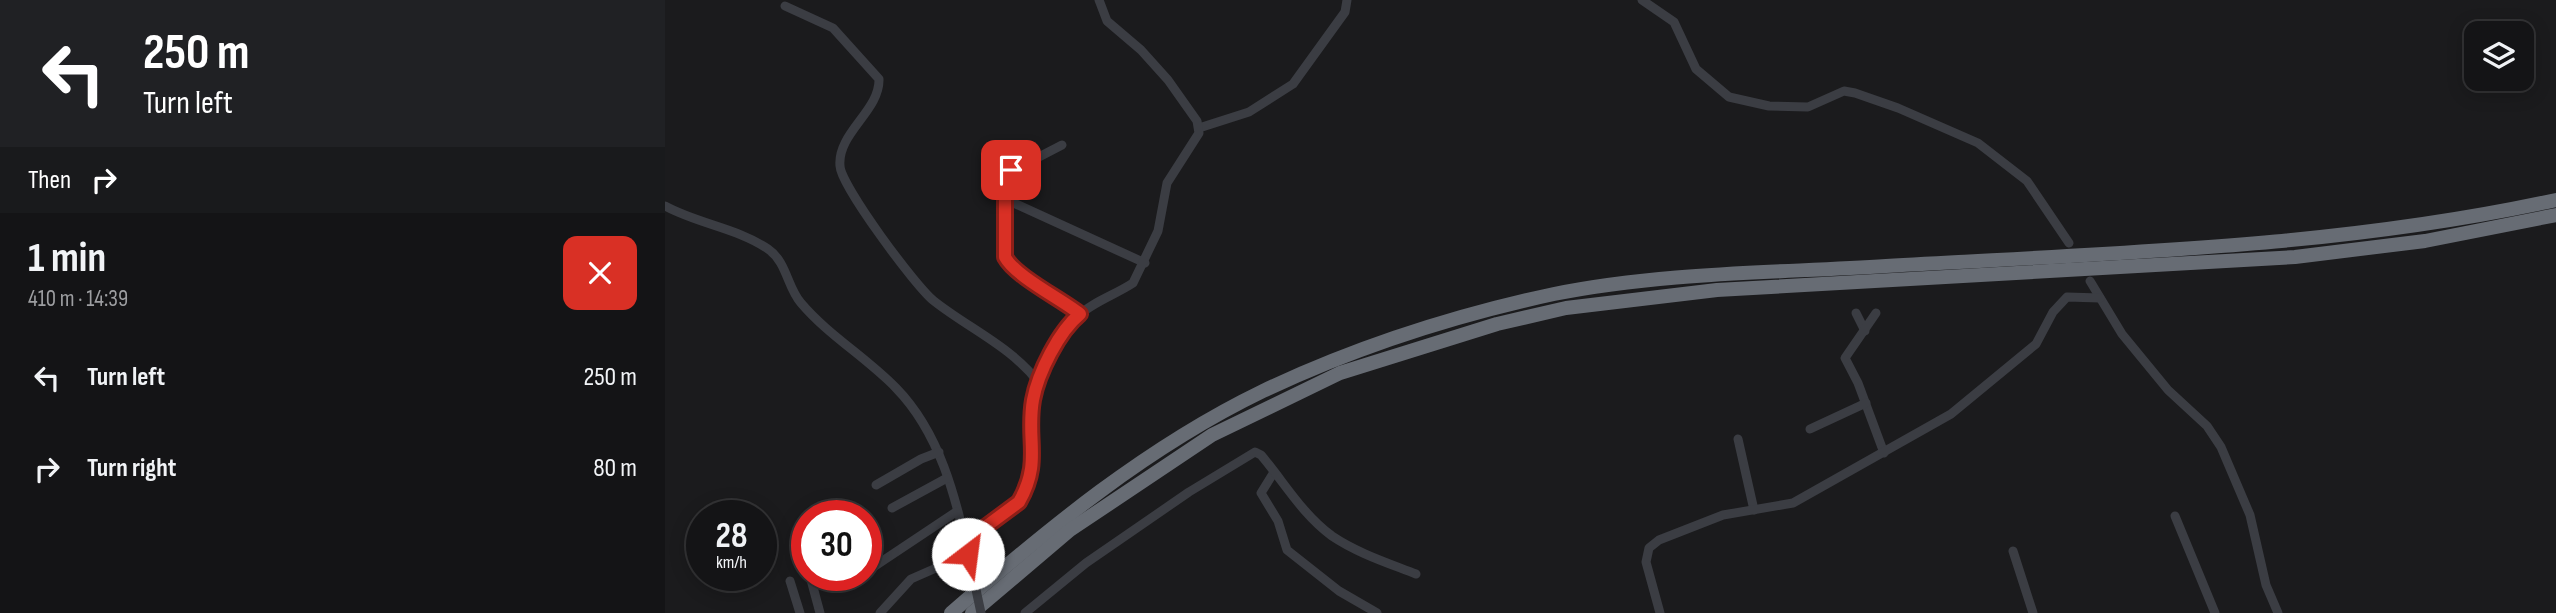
<!DOCTYPE html>
<html lang="en">
<head>
<meta charset="utf-8">
<style>
  body { margin:0; font-family:"Sofia Sans Condensed",sans-serif; background:#1d1d1f; color:#f1f3f6; height:100vh; display:flex; flex-direction:column; font-size:26px; white-space:nowrap }
  * { box-sizing:border-box; margin:0 }
  p { font-size:23px; color:#9d9ea1 }
  .icon { flex:none; width:38px; height:38px; fill:none; stroke:currentColor; stroke-width:2; stroke-linecap:round; stroke-linejoin:round }
  .map { position:relative; flex:1; overflow:hidden }
  .sheet { display:flex; flex-direction:column; background:#141416; width:665px }
  .sheet>* { flex:none }
  .guide { background:#202124; color:#fff; overflow:hidden }
  .tools { position:absolute; left:1799px; top:21px; display:grid; gap:14px }
  .tools a { display:grid; place-items:center; width:70px; height:70px; border-radius:14px; background:#141416; box-shadow:0 4px 18px #0003,0 0 0 2px #333335; font-size:35px }
  .speed { position:absolute; left:21px; top:500px; display:flex; gap:14px; font-size:35px; font-weight:700; text-align:center }
  .speed>* { display:grid; place-content:center; width:91px; height:91px; border-radius:50%; background:#141416; box-shadow:0 4px 18px #0003,0 0 0 2px #333335; line-height:1 }
  .speed small { font-size:18px; font-weight:400 }
  .speed .limit { border:10px solid #d22; background:#fff; color:#111 }
  .pin { position:absolute; display:grid; place-items:center; width:60px; height:60px; color:#fff; margin:-30px; border-radius:14px; box-shadow:0 4px 10px #0006 }
  .me { position:absolute; width:77px; margin:-38px; rotate:30deg; stroke-linejoin:round; filter:drop-shadow(0 0 5px #0008) }
  .turn { display:flex; align-items:center; gap:24px; height:147px; padding:0 28px; font-size:32px }
  .turn .icon { width:91px; height:91px; stroke-width:2.5 }
  .turn b { display:block; font-size:49px; line-height:60px }
  .then { display:flex; align-items:center; height:66px; padding:0 28px; background:#0003; gap:14px; font-size:26px }
  .round { display:grid; place-items:center; flex:none; width:74px; height:74px; border-radius:14px; background:#1d1d1f }
  .summary { display:flex; align-items:center; justify-content:space-between; height:119px; padding:0 28px }
  h1 { font-size:42px; font-weight:700; line-height:52px }
  ul { padding:0; list-style:none }
  li { display:flex; align-items:center; gap:21px; height:91px; padding:0 28px }
  li div { flex:1 }
  li b { display:block; font-size:26px }
  li em { font-style:normal }
  main { display:flex; flex:1; min-height:0 }
  .map>svg:first-child { display:block }
  .lines { fill:none; stroke-linecap:round; stroke-linejoin:round }
  .minor { stroke:#3b3d43; stroke-width:9 }
  .highway { stroke:#676c74; stroke-width:14 }
  .minor-bridge { stroke:#3b3d43; stroke-width:9 }
  .route-casing { stroke:#8d1f18; stroke-width:18 }
  .route { stroke:#d93025; stroke-width:12 }
</style>
</head>
<body>
<main>
<section class="sheet">
<div class="guide">
<div class="turn"><svg class="icon" aria-label="left" viewBox="0 0 24 24"><path d="M17 20v-9H6M10 6l-5 5 5 5"/></svg><div><b>250 m</b>Turn left</div></div>
<div class="then">Then<svg class="icon" aria-label="right" viewBox="0 0 24 24"><path d="M7 20v-9h11M14 6l5 5-5 5"/></svg></div>
</div>
<div class="summary"><div><h1>1 min</h1><p>410 m · 14:39</p></div><a class="round" style="background:#d93025;color:#fff"><svg class="icon" aria-label="close" viewBox="0 0 24 24"><path d="M6 6l12 12M18 6L6 18"/></svg></a></div>
<ul>
<li><svg class="icon" aria-label="left" viewBox="0 0 24 24"><path d="M17 20v-9H6M10 6l-5 5 5 5"/></svg><div><b>Turn left</b></div><em>250 m</em></li>
<li><svg class="icon" aria-label="right" viewBox="0 0 24 24"><path d="M7 20v-9h11M14 6l5 5-5 5"/></svg><div><b>Turn right</b></div><em>80 m</em></li>
</ul>
</section>
<div class="map">
<svg width="1891" height="613" viewBox="0 0 1891 613">
  <rect width="100%" height="100%" fill="#1b1b1d"/>
  <g class="lines">
    <g class="minor">
      <path d="M977,0l32,22 22,47 33,28 40,9 39,1 36,-16 11,2 43,15 80,35 49,38 42,62"/>
      <path d="M120,6l48,22 46,51c1,32 -42,54 -39,87 1,20 76,121 94,135 34,27 78,46 105,82"/>
      <path d="M534,128l50,-16 44,-28 52,-72 2,-12"/>
      <path d="M397,145l-56,29 -3,78c8,23 57,45 77,62"/>
      <path d="M340,199l140,64"/>
      <path d="M0,206c33,18 72,22 103,43 19,13 19,38 33,54 27,32 66,55 95,85 44,45 60,110 73,169"/>
      <path d="M1425,281l32,53 46,56 39,36 14,21 29,68 16,70 12,28"/>
      <path d="M1191,313l9,18"/>
      <path d="M1211,313l-31,45 13,25 26,70"/>
      <path d="M1145,429l56,-26"/>
      <path d="M1073,439l16,71"/>
      <path d="M609,472l-13,21 17,28 9,29 52,41 38,22"/>
      <path d="M211,485l45,-26 18,-7"/>
      <path d="M227,508l55,-30"/>
      <path d="M1510,516l40,97"/>
      <path d="M300,542l53,-40c22,-37 10,-61 15,-99 3,-24 27,-70 44,-86 15,-15 38,-22 56,-34l25,-52 9,-48 32,-50 -2,-12 -29,-41 -27,-30 -34,-29 -8,-21"/>
      <path d="M1348,551l20,62"/>
      <path d="M201,572l90,-60"/>
      <path d="M145,576l10,37"/>
      <path d="M125,581l10,32"/>
      <path d="M215,613l31,-34 57,-25"/>
      <path d="M360,613l61,-50 103,-71 66,-40 6,3c23,27 41,59 71,81 25,17 56,27 84,38"/>
      <path d="M995,613l-14,-51 3,-14 10,-8 64,-25 70,-12 158,-89 85,-70 17,-32 14,-15 33,1"/>
    </g>
    <g class="highway">
      <path d="M286,613c97,-84 196,-166 312,-222 91,-43 193,-76 291,-97 109,-22 222,-21 332,-28 224,-13 450,-18 670,-66"/>
      <path d="M307,613l98,-83 142,-95 128,-62 157,-49 69,-16 151,-18 578,-33 130,-16 131,-26"/>
    </g>
    <path class="minor-bridge" d="M304,557l12,56"/>
  </g>
  <g class="lines">
    <defs>
      <path id="route" d="M303,554l-3,-12 54,-40c23,-40 7,-62 14,-102 5,-27 26,-69 47,-86 -19,-15 -65,-38 -75,-57v-78l6,-9"/>
    </defs>
    <use href="#route" class="route-casing"/>
    <use href="#route" class="route"/>
  </g>
</svg>
<div class="tools">
<a><svg class="icon" aria-label="layers" viewBox="0 0 24 24"><path d="M12 4l9 5-9 5-9-5zM3 14l9 5 9-5"/></svg></a>
</div>
<div class="speed"><div>28<small>km/h</small></div><div class="limit">30</div></div>
<div class="pin" style="left:346px;top:170px;background:#d93025"><svg class="icon" aria-label="arrive" viewBox="0 0 24 24"><path d="M6 21V4h12l-3 4 3 4H6"/></svg></div>
<svg class="me" style="left:303px;top:554px" viewBox="-20 -20 40 40"><circle r="19" fill="#fff"/><path d="M0-13L10 11 0 6-10 11z" fill="#d93025"/></svg>
</div>
</main>
</body>
</html>
